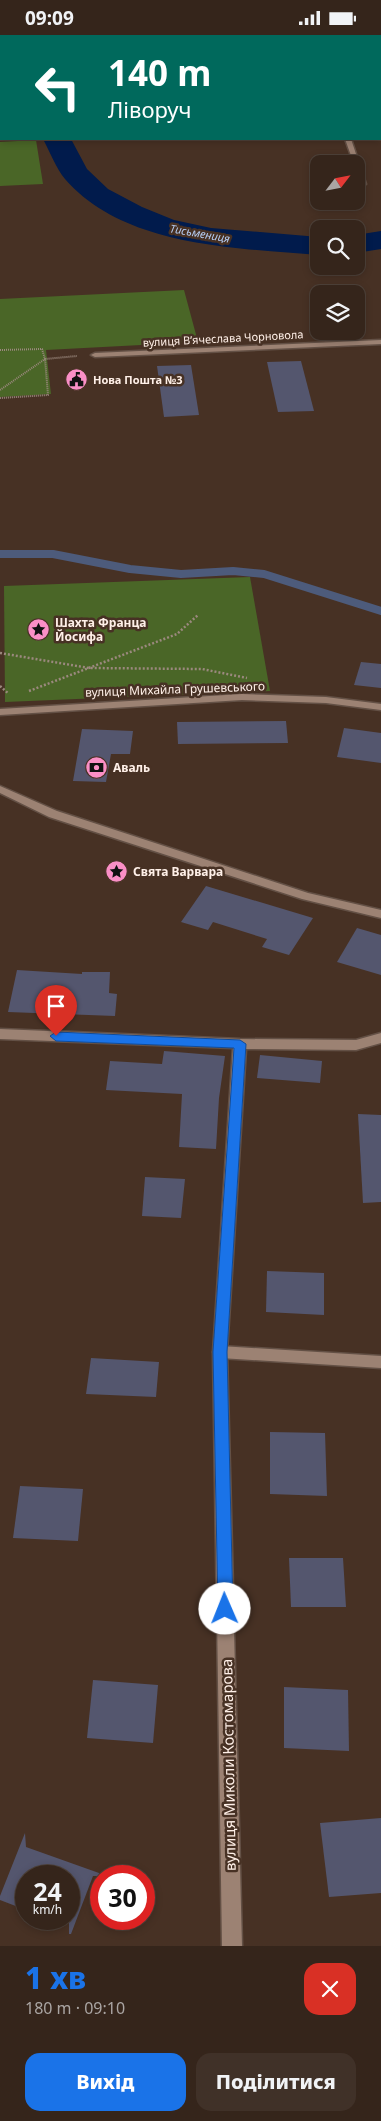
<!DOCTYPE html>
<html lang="uk">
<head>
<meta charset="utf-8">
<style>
  body { margin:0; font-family:"Noto Sans",sans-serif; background:#403128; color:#f1f3f6; height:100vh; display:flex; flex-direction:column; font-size:19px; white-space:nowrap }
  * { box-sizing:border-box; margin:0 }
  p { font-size:16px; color:#aaa5a3 }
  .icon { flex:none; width:28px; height:28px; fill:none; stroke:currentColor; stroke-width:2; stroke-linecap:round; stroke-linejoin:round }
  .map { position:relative; height:1911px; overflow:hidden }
  .drawer { display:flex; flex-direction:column; background:#35251b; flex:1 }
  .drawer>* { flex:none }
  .guide { position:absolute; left:0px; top:0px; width:381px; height:105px; box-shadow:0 2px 8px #0003,0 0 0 1px #4f423a; background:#00695c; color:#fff; overflow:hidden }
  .needle { width:32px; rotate:58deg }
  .buttons { position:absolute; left:310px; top:120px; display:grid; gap:10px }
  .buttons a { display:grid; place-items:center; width:55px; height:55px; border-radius:10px; background:#35251b; box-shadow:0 2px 8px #0003,0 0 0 1px #4f423a; font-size:25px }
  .speed { position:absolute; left:15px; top:1830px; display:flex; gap:10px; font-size:25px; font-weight:700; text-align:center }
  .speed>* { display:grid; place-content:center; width:65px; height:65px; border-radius:50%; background:#35251b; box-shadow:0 2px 8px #0003,0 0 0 1px #4f423a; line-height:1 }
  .speed small { font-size:12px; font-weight:400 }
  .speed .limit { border:8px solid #d22; background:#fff; color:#111 }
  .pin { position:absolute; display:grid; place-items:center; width:42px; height:42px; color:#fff; margin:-51px -21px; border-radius:50% 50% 50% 0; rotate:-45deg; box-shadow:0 0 5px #0007 }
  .pin .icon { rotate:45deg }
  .me { position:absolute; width:55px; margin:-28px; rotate:359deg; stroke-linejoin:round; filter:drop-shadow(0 0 4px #0008) }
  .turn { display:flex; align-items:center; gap:18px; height:105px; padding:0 25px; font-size:22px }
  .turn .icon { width:65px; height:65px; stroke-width:2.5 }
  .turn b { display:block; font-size:35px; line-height:42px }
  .round { display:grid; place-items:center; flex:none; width:52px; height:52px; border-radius:15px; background:#403128 }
  .headline { display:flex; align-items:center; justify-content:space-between; height:85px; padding:0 25px }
  h1 { font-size:30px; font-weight:800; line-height:38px; color:#1a73e8 }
  .primary-button { display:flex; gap:10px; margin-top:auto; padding:10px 25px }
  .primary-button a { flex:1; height:58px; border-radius:15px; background:#1a73e8; color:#fff; font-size:20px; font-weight:800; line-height:58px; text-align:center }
  .primary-button a+a { background:#403128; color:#f1f3f6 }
  .status { display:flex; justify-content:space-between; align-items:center; height:35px; padding:0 25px; background:#35251b; direction:ltr }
  .status svg { height:14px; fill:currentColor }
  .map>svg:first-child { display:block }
  .green { fill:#4a6627 }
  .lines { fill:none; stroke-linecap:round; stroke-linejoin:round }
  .stream { stroke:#4d5b7b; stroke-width:8 }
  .river { fill:#011b4c; fill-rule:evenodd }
  .building { fill:#54566e }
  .service-casing { stroke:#635045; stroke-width:3 }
  .minor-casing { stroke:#635045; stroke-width:3 }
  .secondary-casing { stroke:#635045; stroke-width:3 }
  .path-far1 { stroke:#9b897e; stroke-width:2; stroke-dasharray:1 1; stroke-linecap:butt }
  .path { stroke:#9b897e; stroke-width:2.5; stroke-dasharray:2 2; stroke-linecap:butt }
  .service { fill:#9c8273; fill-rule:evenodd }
  .minor { fill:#9c8273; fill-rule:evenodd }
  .secondary { fill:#9c8273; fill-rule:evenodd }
  .route { fill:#1a73e8; stroke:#114b97 }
  .labels { text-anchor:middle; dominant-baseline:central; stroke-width:5; stroke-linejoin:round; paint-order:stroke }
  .far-water-label { font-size:11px; font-style:italic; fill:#b6cef5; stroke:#473124 }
  .far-street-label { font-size:11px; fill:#fff0e8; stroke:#473124 }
  .far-poi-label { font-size:11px; font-weight:bold; fill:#fff0e8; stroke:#473124; text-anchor:start }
  .poi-label { font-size:12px; font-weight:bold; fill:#fff0e8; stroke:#473124; text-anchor:start }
  .street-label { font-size:12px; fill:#fff0e8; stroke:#473124 }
  .near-street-label { font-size:15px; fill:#fff0e8; stroke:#473124 }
</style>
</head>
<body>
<div class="status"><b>09:09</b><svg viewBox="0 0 49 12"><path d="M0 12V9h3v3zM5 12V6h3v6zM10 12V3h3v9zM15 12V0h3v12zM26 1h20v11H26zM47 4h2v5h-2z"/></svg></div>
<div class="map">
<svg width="381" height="1911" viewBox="0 0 381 1911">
  <rect width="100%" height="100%" fill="#473124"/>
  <g class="green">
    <path d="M36,105l7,44 -43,2v-44z"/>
    <path d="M184,255l14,52 -152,8 5,44 -51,3v-98z"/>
    <path d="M250,542l20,114 -265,11 -1,-116z"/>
  </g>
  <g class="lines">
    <path class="stream" d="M0,519h53l77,15 51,5 52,-3 31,3 117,37"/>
    <g class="river">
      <path d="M0,23l1,1v16l-1,-1z"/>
      <path d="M43,104h28l16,30 21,20 34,18 32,13 37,8 108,9v18c-83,-7 -195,-8 -254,-76 -9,-11 -15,-27 -22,-40z"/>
      <path d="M381,196v18l-25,4v-18z"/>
    </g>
  </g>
  <g class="building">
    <path d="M301,326l13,50 -36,1 -11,-50z"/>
    <path d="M191,330l8,50 -35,2 -7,-51z"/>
    <path d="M361,627l20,2v24l-27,-3z"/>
    <path d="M286,686l2,22 -110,1 -1,-22z"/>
    <path d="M344,693l37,5v30l-44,-6z"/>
    <path d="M82,694l51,2 -3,23h-19l-5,28 -33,-1z"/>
    <path d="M206,851l107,32 -24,37 -27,-8 5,-8 -54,-17 -5,8 -27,-8z"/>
    <path d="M357,893l24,7v40l-44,-13z"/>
    <path d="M17,935l65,4v-2h28l-1,21 8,1 -2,22 -107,-4z"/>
    <path d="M164,1016l61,5 -6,42 -3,51 -37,-2 3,-53 -76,-4 4,-29 52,3z"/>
    <path d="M260,1020l62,6 -2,22 -63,-5z"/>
    <path d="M358,1079l23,1v87l-18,1z"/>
    <path d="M145,1142l40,2 -4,39 -39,-2z"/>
    <path d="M267,1236l57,2v42l-58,-3z"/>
    <path d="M91,1323l68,4 -3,35 -70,-3z"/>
    <path d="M270,1397l55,1 2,63 -57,-2z"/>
    <path d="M20,1451l63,3 -5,52 -65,-3z"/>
    <path d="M289,1523h54l3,49h-55z"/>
    <path d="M93,1645l65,5 -5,58 -66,-5z"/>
    <path d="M284,1652l64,3 1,61 -65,-3z"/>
    <path d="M381,1783v75l-52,4 -9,-74z"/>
    <path d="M25,1798l1,14 73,26v3h-6l-22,58h-2v-58h-43v34l-26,-10v-4z"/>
  </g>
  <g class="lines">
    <defs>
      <g id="service">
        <path d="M345,104h6l15,45 -5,-1 -5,-13v-6h-2z"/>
        <path d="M220,1311l161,10v12l-161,-10 -5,-2 -2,-4 2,-4z"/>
      </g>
      <g id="minor">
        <rect x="123" y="0" width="6" height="1"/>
        <rect x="168" y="0" width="6" height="1"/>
        <rect x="380" y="66" width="1" height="4"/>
        <path d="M381,305v4l-286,13 -4,-2 4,-2z"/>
        <path d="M242,659l84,3 55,7v6l-55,-7 -84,-3 -242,15v-6z"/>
        <path d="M0,994l240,10 116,1 25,-7v10l-25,7 -110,-1 -19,303 15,594h-20l-9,-594 20,-304 -233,-9z"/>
      </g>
      <path id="secondary" d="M0,751l57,25 251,82 73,17v8l-79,-19 -253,-82 -49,-24z"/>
    </defs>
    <use href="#service" class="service-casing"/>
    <use href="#minor" class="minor-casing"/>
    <use href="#secondary" class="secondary-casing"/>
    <g class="path-far1">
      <path d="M0,315l42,-1 3,10 32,-3"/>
      <path d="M0,355l45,-31 3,36 -48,3"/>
    </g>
    <g class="path">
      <path d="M0,618l89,15 113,1 45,9"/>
      <path d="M0,651l9,8"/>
      <path d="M29,656l148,-57 21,-19"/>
    </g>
    <use href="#service" class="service"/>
    <use href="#minor" class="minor"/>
    <use href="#secondary" class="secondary"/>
  </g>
  <path class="route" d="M56,997l184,8 6,4 -19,308 6,257 -2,5 -6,3 -5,-3 -2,-5 -5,-257 21,-304 -178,-7 -6,-5z"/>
  <defs>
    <symbol id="civic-disc" viewBox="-11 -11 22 22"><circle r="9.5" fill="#fa8fc6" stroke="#473124"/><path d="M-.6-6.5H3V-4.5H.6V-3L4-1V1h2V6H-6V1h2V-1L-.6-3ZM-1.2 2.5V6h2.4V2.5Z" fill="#111"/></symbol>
    <symbol id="sight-disc" viewBox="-11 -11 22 22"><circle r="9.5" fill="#fa8fc6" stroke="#473124"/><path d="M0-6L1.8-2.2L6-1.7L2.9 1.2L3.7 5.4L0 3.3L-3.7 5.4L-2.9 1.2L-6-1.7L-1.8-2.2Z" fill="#111"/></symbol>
    <symbol id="bank-disc" viewBox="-11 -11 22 22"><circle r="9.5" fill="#fa8fc6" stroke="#473124"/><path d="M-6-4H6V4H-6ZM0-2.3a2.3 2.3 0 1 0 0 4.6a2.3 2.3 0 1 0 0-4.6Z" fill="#111"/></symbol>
  </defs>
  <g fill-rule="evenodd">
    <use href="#civic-disc" x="64" y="332" width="25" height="25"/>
    <use href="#sight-disc" x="26" y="582" width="25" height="25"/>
    <use href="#bank-disc" x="84" y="720" width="25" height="25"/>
    <use href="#sight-disc" x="104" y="824" width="25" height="25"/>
  </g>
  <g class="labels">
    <g class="far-water-label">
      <text transform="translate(200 198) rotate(10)">Тисьмениця</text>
    </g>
    <g class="far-street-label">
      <text transform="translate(223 303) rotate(-3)">вулиця Вʼячеслава Чорновола</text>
    </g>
    <g class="far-poi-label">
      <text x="93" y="344">Нова Пошта №3</text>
    </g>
    <g class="poi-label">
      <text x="55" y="587">Шахта Франца<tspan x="55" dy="14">Йосифа</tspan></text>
      <text x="113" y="732">Аваль</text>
      <text x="133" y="836">Свята Варвара</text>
    </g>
    <g class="street-label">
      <text transform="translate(175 654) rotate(-2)">вулиця Михайла Грушевського</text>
    </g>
    <g class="near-street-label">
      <text transform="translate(228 1730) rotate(-91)">вулиця Миколи Костомарова</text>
    </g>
  </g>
</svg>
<div class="buttons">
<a><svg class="needle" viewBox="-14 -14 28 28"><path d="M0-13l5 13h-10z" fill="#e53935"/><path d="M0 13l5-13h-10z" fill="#aaa5a3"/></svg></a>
<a><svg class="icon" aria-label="search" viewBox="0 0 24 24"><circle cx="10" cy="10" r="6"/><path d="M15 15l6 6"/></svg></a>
<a><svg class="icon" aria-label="layers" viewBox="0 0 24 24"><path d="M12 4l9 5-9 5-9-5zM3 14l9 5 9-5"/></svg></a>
</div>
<div class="speed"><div>24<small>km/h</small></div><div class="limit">30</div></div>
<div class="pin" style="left:56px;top:1001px;background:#d93025"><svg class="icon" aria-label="arrive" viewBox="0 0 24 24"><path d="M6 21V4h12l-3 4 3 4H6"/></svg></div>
<svg class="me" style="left:225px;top:1574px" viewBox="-20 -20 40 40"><circle r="19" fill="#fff"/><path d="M0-13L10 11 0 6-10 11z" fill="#1a73e8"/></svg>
<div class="guide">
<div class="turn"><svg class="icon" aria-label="left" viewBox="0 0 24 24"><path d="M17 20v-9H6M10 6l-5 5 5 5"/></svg><div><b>140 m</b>Ліворуч</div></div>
</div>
</div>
<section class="drawer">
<div class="headline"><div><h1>1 хв</h1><p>180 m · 09:10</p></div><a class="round" style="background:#d93025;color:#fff"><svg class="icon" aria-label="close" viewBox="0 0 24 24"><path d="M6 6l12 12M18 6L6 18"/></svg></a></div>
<div class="primary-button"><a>Вихід</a><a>Поділитися</a></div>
</section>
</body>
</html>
